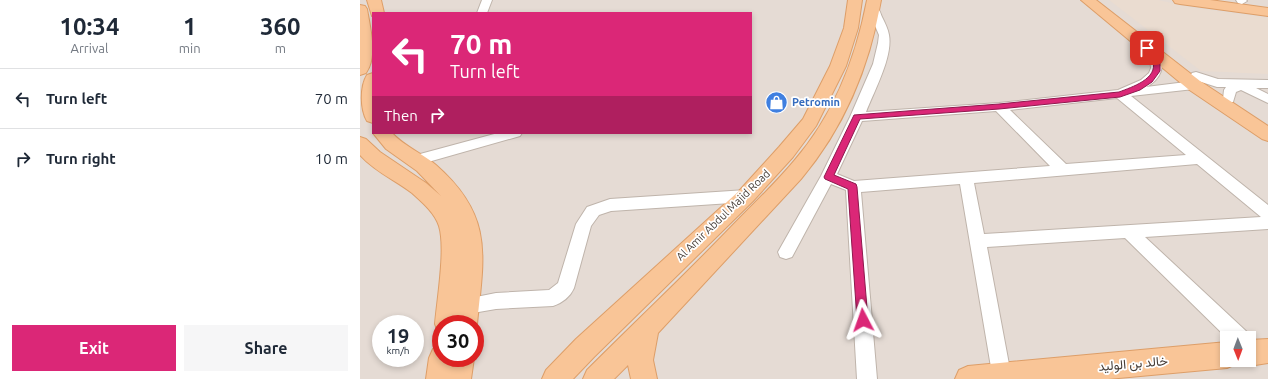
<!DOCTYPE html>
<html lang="en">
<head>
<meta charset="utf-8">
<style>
  body { margin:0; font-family:Ubuntu,Vazirmatn,sans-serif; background:#f6f6f7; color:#1f2937; height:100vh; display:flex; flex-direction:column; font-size:15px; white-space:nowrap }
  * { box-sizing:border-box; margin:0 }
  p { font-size:13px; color:#747a83 }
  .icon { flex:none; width:22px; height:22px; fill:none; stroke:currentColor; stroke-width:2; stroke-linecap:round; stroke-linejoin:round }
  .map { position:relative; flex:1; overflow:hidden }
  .sheet { display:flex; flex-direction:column; background:#fff; width:360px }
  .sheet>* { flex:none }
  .guide { position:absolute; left:12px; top:12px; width:380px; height:122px; border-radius:0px; box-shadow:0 2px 6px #0003; background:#db2777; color:#fff; overflow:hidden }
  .needle { width:26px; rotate:179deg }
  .tools { position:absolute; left:860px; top:331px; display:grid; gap:8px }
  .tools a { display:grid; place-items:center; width:36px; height:36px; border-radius:0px; background:#fff; box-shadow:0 2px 6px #0003; font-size:20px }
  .speed { position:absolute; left:12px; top:315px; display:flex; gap:8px; font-size:20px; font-weight:700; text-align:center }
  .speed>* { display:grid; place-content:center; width:52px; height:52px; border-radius:50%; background:#fff; box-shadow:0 2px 6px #0003; line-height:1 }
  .speed small { font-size:10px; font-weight:400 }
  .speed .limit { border:6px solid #d22; background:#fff; color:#111 }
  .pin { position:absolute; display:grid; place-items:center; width:34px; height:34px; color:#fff; margin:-17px; border-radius:8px; box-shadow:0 2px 6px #0006 }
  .me { position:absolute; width:44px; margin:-22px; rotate:356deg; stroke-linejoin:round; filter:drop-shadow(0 0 3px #0008) }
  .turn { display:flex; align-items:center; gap:14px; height:84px; padding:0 12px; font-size:18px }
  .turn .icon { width:52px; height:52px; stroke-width:2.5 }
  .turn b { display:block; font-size:28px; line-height:34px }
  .then { display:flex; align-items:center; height:38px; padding:0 12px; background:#0003; gap:8px; font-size:15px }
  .eta { display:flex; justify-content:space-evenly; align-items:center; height:68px; text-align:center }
  .eta b { font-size:24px; font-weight:700; line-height:28px }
  .action { display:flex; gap:8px; margin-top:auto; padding:8px 12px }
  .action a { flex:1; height:46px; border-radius:0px; background:#db2777; color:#fff; font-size:16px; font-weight:700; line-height:46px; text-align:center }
  .action a+a { background:#f6f6f7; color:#1f2937 }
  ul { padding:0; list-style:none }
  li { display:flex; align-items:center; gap:12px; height:60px; padding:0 12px; border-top:1px solid #e0e1e3 }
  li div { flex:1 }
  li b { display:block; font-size:15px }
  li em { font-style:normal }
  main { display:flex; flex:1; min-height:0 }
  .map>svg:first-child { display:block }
  .residential { fill:#e5dbd4; fill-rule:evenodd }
  .education { fill:#eadcd0 }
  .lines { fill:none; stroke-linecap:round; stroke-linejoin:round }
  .minor-casing { stroke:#bfb4ab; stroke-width:2 }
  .major-casing { stroke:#dd9e68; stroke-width:2 }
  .minor { fill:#fff; fill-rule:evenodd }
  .major { fill:#f9c597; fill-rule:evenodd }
  .route { fill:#db2777; stroke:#8e194d }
  .labels { text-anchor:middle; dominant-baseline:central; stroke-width:3.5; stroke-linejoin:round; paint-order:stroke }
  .shop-label { font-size:11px; font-weight:bold; fill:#366cbe; stroke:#fff; text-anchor:start }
  .street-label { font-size:11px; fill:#443b35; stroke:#fff }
  .near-street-label { font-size:13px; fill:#443b35; stroke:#fff }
</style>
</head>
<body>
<main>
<section class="sheet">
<div class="eta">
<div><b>10:34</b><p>Arrival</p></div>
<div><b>1</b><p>min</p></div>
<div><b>360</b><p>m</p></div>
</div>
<ul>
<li><svg class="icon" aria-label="left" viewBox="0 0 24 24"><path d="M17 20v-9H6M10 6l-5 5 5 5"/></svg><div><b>Turn left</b></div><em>70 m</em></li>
<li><svg class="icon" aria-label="right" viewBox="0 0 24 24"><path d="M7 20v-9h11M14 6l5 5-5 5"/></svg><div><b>Turn right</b></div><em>10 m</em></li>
</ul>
<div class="action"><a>Exit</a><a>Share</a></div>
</section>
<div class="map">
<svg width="908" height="379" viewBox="0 0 908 379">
  <rect width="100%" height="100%" fill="#f2ebe5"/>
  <path class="residential" d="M0,0h908v379h-908zM13,13h378v120h-378zM21,324h34v34h-34zM81,324h34v34h-34zM867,338h22v22h-22z"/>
  <path class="education" d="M749,0h49l37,8 73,10v56l-67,-3z"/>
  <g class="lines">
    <defs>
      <g id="minor">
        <path d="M122,0h10l-5,13h-10z"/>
        <path d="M876,0h10l1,1 -5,3 -4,-1z"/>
        <path d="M513,6c6,1 7,6 9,11 3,6 6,12 7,18 4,22 -15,56 -23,77l133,-9 119,-13 23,-10 8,-7 2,-5 -1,-9 -9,-11 6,-3c5,1 7,3 10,7 10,14 3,28 -11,35l48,-6 4,1 2,3 -2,3 -4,1 -63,7 137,109v24l-123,8 102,95 2,6v1l-22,-1 -102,-100 -138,9 24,128 -2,4h-16l-33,-195 -99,8 16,187h-20l-11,-189 -15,-6 -39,73 -6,2 -6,-2 -2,-5 43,-76 29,-59 23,-53 5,-21 1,-8 -11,-26zM757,98l69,57 -120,9 -56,-54zM636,111l54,55 -196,15 -17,-7 25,-53zM837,164l64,53 -277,17 -10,-51z"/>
        <path d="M836,72l22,7 50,1v8h-12l12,6v9l-27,-13 -5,2 -3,10h-8l-2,-3 1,-9 2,-3h-9l-25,-8 -2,-3 2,-3z"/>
        <path d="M138,133h24l-2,3 -106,30 -5,-1 -2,-4 2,-4z"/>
        <path d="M386,190l5,2 3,4 -3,4 -5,2 -135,9 -12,4 -8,11 -17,62c-4,9 -12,15 -21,18l-57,3 -29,5 -6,-2 -3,-6 3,-6 35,-7 53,-3 9,-7 18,-59 11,-17 23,-8z"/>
      </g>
      <g id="major">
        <path d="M7,0h14l3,13h-11l-1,3z"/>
        <path d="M488,0h14l-4,28 -12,38 -30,60 -23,31 -40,44 -159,156 -21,22h-31l4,-9 30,-31 163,-148 40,-44 24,-28 27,-53 14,-38z"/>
        <path d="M507,0h14c-11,65 -37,128 -80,179l-143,154 -5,27 4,19h-26l-3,-14 -14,14h-31l4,-9c48,-48 97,-94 144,-143 21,-22 44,-43 63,-66 39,-45 62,-103 73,-161z"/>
        <path d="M721,0h15l104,81 68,45v15l-6,-2 -74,-50z"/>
        <path d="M813,0h37l58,8v8l-88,-12 -5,-1z"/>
        <path d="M0,5l5,1 2,3c3,19 11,47 -1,64l-6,2z"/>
        <path d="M13,73v50l-6,-2c-7,-12 -7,-35 0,-46z"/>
        <path d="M13,133h19c13,14 30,20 44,32 58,51 48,90 41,159l-2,5v-5h-34v9l-3,-1 -3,-8c2,-24 11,-76 4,-98 -4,-13 -17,-24 -27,-33 -17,-13 -38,-22 -52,-38v-18l6,2 14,13 46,31 15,13 -24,-25 -31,-22z"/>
        <path d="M908,339v24l-19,3 -9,-4 -1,-2h10v-20z"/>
        <path d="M867,342v18h11l-2,4 -9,4 -119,11h-153l4,-9 9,-4z"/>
        <path d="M81,346v12h33l-3,21h-45l3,-21 4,-9z"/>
      </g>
    </defs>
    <use href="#minor" class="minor-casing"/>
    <use href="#major" class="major-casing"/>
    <use href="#minor" class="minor"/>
    <use href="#major" class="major"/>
  </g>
  <path class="route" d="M785,46h5l10,14v11l-8,11 -12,8 -20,7 -121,12 -139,10 -26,56 22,9 1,3 11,133 -1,4 -4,1 -4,-1 -2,-4 -9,-131 -23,-10 -1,-2 30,-62 145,-11 120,-12c13,-5 39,-13 34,-31 -1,-5 -7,-10 -9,-13z"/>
  <defs>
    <symbol id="shop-disc" viewBox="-11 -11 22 22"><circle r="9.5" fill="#3f7fe0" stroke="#fff"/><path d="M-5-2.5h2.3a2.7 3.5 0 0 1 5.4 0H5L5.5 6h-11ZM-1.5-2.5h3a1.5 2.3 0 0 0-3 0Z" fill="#fff"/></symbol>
  </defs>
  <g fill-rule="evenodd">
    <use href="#shop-disc" x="404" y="90" width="25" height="25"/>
  </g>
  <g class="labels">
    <g class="shop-label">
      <text x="432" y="102">Petromin</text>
    </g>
    <g class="street-label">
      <text transform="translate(363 215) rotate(-44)">Al Amir Abdul Majid Road</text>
    </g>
    <g class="near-street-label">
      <text transform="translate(773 363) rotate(-5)">خالد بن الوليد</text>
    </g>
  </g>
</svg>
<div class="tools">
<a><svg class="needle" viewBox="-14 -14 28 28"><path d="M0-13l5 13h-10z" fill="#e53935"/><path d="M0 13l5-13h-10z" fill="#747a83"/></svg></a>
</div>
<div class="speed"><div>19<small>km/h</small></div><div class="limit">30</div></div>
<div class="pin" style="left:787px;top:48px;background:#d93025"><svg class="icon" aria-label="arrive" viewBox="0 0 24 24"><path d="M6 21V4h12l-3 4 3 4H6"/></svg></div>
<svg class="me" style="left:503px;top:320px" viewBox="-20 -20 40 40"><path d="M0-17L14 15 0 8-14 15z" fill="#db2777" stroke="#fff" stroke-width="4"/></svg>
<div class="guide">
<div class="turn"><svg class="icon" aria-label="left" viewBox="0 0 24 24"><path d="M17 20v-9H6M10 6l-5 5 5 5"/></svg><div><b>70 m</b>Turn left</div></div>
<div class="then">Then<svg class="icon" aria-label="right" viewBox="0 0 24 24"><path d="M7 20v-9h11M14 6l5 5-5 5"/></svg></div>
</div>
</div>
</main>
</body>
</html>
